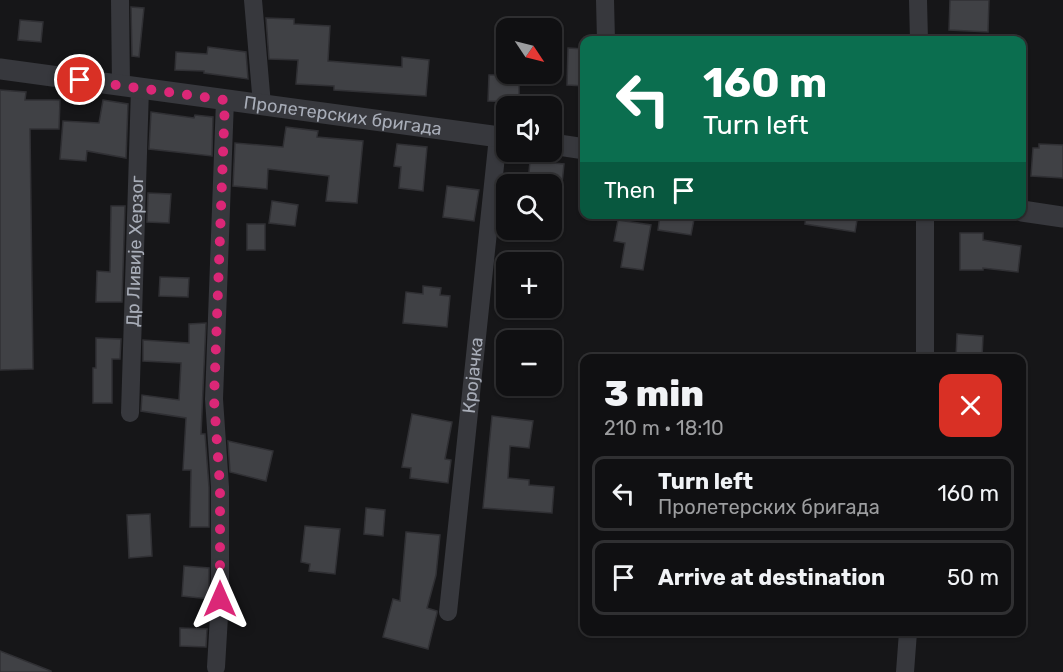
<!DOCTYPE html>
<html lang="en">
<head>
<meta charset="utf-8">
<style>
  body { margin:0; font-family:Rubik,sans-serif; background:#19191b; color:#f1f3f6; height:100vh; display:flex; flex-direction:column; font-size:22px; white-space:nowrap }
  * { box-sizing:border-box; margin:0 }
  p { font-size:20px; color:#9c9d9f }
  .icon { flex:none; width:33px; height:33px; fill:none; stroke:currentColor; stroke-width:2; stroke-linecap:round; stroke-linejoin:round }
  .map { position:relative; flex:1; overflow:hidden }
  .details { position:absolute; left:580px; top:354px; width:446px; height:282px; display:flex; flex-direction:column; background:#101012; border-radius:12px; box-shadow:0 2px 4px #0004,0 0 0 2px #303032 }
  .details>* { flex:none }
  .hud { position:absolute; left:580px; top:36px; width:446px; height:183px; border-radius:12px; box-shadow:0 2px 4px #0004,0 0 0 2px #303032; background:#0b6e4f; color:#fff; overflow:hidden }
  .needle { width:39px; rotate:125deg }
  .tools { position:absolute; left:496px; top:18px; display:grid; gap:12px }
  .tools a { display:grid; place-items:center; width:66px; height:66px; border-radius:12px; background:#101012; box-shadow:0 2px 4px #0004,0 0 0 2px #303032; font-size:30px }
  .pin { position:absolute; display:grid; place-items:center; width:51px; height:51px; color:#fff; margin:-26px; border:3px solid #fff; border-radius:50%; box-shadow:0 2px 6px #0007 }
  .me { position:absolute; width:66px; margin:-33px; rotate:0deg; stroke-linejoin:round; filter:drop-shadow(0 0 4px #0008) }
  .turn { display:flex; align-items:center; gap:21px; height:126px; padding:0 24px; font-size:27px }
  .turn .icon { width:78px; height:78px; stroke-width:2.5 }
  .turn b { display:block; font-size:42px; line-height:51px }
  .then { display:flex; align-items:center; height:57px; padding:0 24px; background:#0003; gap:12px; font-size:22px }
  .round { display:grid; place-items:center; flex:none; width:63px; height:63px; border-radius:12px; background:#19191b }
  .overview { display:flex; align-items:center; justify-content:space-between; height:102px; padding:0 24px }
  h1 { font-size:36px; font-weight:800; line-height:45px }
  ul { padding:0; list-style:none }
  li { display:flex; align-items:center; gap:18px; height:75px; margin:0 12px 9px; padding:0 12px; border:3px solid #303032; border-radius:12px }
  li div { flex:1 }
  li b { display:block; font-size:22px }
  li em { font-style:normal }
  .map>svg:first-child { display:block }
  .building { fill:#404145; stroke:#303034; stroke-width:1.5 }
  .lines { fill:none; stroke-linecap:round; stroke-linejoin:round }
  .minor { stroke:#37383d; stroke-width:18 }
  .tertiary { stroke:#37383d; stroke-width:21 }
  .route { stroke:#db2777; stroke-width:10; stroke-dasharray:0 18 }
  .labels { text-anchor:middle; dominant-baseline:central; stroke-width:5; stroke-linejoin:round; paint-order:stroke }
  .street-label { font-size:18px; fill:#a8adb8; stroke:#111113 }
</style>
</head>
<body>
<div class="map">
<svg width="1063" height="672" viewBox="0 0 1063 672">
  <rect width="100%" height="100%" fill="#161618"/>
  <g class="building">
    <path d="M950,0h39l-1,32 -39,-2z"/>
    <path d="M131,7l13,1 -5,49 -7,-1z"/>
    <path d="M266,18l28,1v5l36,2 -2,35 74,6v-10l27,3 -3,36 -92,-6v-4l-38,-2 2,-24 -29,-1z"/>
    <path d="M20,20l23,2 -2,20 -23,-2z"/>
    <path d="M208,47l38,5 2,27 -44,-6v-2l-29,-1 1,-18 31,2z"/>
    <path d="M568,48l17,1v37l-18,-1z"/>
    <path d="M489,75h30v27l-31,-1z"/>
    <path d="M0,90l26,2 -1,8h35l-1,29h-29l3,240 -33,1z"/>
    <path d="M103,100l25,4 -2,54 -39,-7 -1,10 -26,-2 3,-38 36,2z"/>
    <path d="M151,112l43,6 1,-3 18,2 -1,39 -63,-7z"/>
    <path d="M286,127l32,4 -1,6 46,4 -6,62 -31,-2 3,-25 -61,-7 -1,20 -34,-3 2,-43 48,4z"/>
    <path d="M397,144l30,3 -4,44 -24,-3 2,-21 -7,-1z"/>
    <path d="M1039,144l24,1v33l-32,-2 2,-28h6z"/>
    <path d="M530,161l34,3 -2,20h-34z"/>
    <path d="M447,186l32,4 -5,31 -31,-4z"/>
    <path d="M148,193l23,1 -2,29 -22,-1z"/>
    <path d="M272,201l26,4 -3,21 -26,-3z"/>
    <path d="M111,206h14l-3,96h-26l1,-31 13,1z"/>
    <path d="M660,214h35l-4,21 -33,-5z"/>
    <path d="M806,214h52l-3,18 -50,-8z"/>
    <path d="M618,220l33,5 -8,45 -22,-3 4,-24 -11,-2z"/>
    <rect x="247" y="224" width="18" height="26"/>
    <path d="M960,233h23v7l38,6 -3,26 -35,-4v2h-23z"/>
    <path d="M160,277l29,1 -1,19 -29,-1z"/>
    <path d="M423,286l18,2 -1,7 10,1 -3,31 -44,-4 3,-31 17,2z"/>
    <path d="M206,323l-5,111h4l4,53v40h-19l1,-57h-8l3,-52 -45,-7 1,-16 37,5 2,-37 -38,-2v-21l46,3v-19z"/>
    <path d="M957,334l26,2 -1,22h-26z"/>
    <path d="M96,338l25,1 -1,20h-8v44h-19v-35h3z"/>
    <path d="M412,414l40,8 -7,37 6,1 -3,23 -38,-5 1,-10 -9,-1z"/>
    <path d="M492,416l41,5 -4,27 -19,-2 -2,32 21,2v5l25,2 -2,26 -69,-5z"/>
    <path d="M228,441l45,10 -7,30 -36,-9z"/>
    <path d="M366,508l19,2 -2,26 -19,-2z"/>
    <path d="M150,514l2,42 -23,2 -2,-43z"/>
    <path d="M305,526l35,3 -5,45 -26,-3 1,-7 -9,-2z"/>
    <path d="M406,532l34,3 -4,40 -9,33 10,3v2l-9,36 -45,-12 10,-38 7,2z"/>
    <path d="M184,566l25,2v31l-27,-3z"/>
    <path d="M180,628l27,1 -1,18 -26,-1z"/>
    <path d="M0,651l51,20v1h-51z"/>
  </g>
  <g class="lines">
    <g class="minor">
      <path d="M120,0l1,86"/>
      <path d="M253,0l9,105"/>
      <path d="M605,0l1,40"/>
      <path d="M918,0l1,40"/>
      <path d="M925,358v-144"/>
      <path id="s1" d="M130,413l10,-325"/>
      <path id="s2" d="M448,612l50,-475"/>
      <path d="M216,667l4,-68v-112l-6,-88 11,-299"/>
      <path d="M905,672l3,-40"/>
    </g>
    <g class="tertiary">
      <path id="s3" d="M0,69l507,69"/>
      <path d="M552,144l33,5"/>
      <path d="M1022,211l41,6"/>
    </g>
  </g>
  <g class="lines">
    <path class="route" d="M80,80l145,20 -11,299 6,88v112"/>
  </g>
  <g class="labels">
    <g class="street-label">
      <text stroke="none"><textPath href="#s3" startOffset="346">Пролетерских бригада</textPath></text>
      <text stroke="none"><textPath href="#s1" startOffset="162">Др Ливије Херзог</textPath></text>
      <text stroke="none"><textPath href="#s2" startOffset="238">Кројачка</textPath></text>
    </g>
  </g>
</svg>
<div class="tools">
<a><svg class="needle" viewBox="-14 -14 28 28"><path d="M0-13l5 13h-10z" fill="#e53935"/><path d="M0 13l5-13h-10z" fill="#9c9d9f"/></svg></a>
<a><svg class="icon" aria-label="sound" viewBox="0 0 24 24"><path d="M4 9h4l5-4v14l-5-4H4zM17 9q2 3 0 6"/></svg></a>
<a><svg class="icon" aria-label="search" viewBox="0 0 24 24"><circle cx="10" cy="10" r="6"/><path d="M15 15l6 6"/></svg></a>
<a>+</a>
<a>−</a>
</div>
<div class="pin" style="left:80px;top:80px;background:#d93025"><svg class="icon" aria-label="arrive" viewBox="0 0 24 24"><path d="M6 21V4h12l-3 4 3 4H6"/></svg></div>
<svg class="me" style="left:220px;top:599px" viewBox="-20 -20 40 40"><path d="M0-17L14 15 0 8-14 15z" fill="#db2777" stroke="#fff" stroke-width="4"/></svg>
<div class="hud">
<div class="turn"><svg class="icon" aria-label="left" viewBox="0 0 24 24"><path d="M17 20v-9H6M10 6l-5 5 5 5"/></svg><div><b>160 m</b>Turn left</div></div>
<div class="then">Then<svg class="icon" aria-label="arrive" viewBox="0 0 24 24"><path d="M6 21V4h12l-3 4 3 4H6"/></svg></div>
</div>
<section class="details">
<div class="overview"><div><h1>3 min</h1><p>210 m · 18:10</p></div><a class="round" style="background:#d93025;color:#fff"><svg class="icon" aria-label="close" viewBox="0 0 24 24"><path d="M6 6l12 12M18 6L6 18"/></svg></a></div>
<ul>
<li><svg class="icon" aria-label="left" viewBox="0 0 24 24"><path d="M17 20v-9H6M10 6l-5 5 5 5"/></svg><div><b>Turn left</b><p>Пролетерских бригада</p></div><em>160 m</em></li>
<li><svg class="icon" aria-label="arrive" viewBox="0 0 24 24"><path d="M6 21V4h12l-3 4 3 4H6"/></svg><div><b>Arrive at destination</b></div><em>50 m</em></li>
</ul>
</section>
</div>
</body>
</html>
